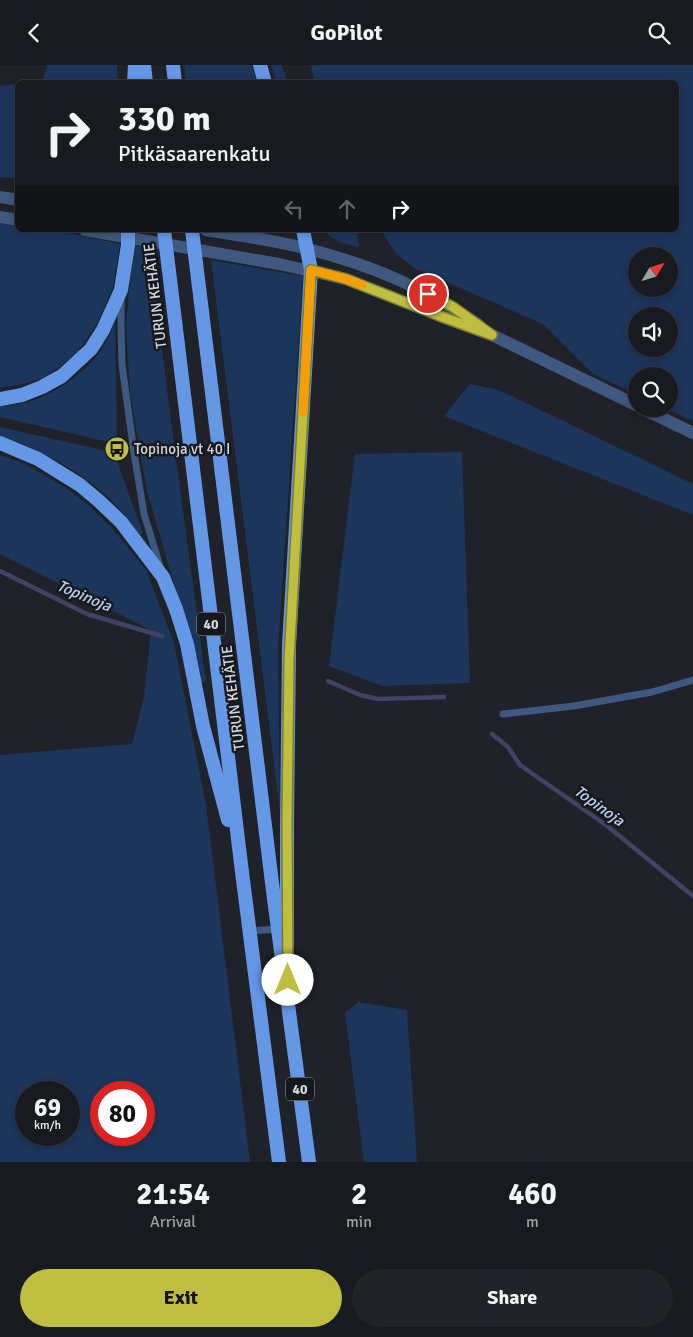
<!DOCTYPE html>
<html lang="en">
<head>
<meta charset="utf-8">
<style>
  body { margin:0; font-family:Signika,sans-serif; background:#202327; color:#f1f3f6; height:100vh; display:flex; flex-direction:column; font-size:19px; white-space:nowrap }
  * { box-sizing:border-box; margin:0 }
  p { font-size:16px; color:#9ea1a4 }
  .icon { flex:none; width:28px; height:28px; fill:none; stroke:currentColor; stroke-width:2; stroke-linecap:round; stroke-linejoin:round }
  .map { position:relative; height:1097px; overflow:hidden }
  .sheet { display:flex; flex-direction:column; background:#171a1e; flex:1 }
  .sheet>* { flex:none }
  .hud { position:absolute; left:15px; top:15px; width:664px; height:152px; border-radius:8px; box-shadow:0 2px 8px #0003,0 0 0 1px #36383c; background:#171a1e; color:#f1f3f6; overflow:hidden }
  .needle { width:32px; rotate:52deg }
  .tools { position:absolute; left:628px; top:182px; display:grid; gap:10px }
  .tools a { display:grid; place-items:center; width:50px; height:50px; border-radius:50%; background:#171a1e; box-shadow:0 2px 8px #0003,0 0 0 1px #36383c; font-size:25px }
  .speed { position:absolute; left:15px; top:1016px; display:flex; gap:10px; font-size:25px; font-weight:700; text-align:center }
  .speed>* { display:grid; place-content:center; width:65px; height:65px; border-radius:50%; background:#171a1e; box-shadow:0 2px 8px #0003,0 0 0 1px #36383c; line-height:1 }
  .speed small { font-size:12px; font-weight:400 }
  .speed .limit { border:8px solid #d22; background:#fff; color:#111 }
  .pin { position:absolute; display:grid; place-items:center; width:42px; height:42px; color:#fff; margin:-21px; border:2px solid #fff; border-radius:50%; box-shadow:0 1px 5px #0007 }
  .me { position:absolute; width:55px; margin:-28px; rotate:0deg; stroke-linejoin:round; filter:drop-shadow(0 0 4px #0008) }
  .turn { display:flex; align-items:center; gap:18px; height:105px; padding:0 20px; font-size:22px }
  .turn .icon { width:65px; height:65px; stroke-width:2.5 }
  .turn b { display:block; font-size:35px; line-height:42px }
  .lanes { display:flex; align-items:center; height:48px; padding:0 20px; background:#0003; justify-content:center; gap:25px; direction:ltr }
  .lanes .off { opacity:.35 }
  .eta { display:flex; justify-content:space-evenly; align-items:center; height:85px; text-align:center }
  .eta b { font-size:30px; font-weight:800; line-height:35px }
  .cta { display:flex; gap:10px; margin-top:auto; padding:10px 20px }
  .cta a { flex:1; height:58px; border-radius:30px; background:#bfbe41; color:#111; font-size:20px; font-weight:800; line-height:58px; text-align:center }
  .cta a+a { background:#202327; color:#f1f3f6 }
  header { display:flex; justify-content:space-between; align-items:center; height:65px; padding:0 20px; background:#171a1e; font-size:22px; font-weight:800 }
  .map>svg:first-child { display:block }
  .green { fill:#1c355b; fill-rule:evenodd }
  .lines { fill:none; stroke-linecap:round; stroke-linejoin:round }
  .stream { stroke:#404365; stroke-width:4.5 }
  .service { stroke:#3f587f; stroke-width:7 }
  .tertiary { stroke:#3f587f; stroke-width:12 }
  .trunk { stroke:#6497e6; stroke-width:14 }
  .route-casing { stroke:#7c7c2a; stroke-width:12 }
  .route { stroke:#bfbe41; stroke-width:9 }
  .slow { stroke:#f59e0b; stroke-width:9 }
  .labels { text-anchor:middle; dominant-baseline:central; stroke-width:5; stroke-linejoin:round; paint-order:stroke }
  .shield { fill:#15191e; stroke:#9b9da2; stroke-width:1 }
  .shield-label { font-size:14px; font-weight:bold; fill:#d4d6da }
  .street-label { font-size:15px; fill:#d4d6da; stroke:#15191e }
  .poi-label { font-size:15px; fill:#d4d6da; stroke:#15191e; text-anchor:start }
  .water-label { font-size:16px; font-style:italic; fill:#bbd0f1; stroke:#15191e }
</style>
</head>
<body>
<header><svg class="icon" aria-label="back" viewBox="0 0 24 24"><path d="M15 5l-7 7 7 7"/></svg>GoPilot<svg class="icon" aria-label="search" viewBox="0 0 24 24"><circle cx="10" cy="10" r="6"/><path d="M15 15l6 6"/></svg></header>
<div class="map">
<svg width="693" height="1097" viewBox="0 0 693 1097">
  <rect width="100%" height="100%" fill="#1f2228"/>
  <g class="green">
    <path d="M47,0h70l1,17h-81h5z"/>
    <path d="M184,0h68l5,17h-71z"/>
    <path d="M271,0h11l5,17h-11z"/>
    <path d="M311,0h382v356l-25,-12h1v-33h-33v18l-43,-20 -50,-50 -129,-56 -19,-16 -10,-15 -3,-7h294v-147h-361zM636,191h33v33h-33zM636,251h33v33h-33z"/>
    <path d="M17,19h1l-1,95 -17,-2v-91z"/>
    <path d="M0,158l17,3 1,4h29l21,3 52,11 -7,43 -16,37 -20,29 -17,14 -17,11 -23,7 -20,3z"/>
    <path d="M324,165h33l2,17c-14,-3 -26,-5 -35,-17z"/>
    <path d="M133,181l17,2 18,150 38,284h-5l-6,-32 -6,-23 -15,-43 -27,-93 -8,-44 -9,-55 -4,-66z"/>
    <path d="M211,195l92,16 -25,373 2,163z"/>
    <path d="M115,257l2,122 -117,-27v-11c5,-1 10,0 15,-1 30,-4 70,-30 86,-55 6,-9 10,-19 14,-28z"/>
    <path d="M470,319l29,6 194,94v31l-249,-99z"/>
    <path d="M0,362l116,26 5,20 22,60 -3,2c-9,-11 -17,-23 -27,-33 -31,-31 -72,-51 -113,-66z"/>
    <path d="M462,387l8,231 -88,3 -53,-20 26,-212z"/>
    <path d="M0,390l27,10 39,23 22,17 24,23 34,42 28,73 32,162 44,357h-250v-407l132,-11 12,-47 7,-67 -151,-76zM26,1028h43v42h-43zM101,1028h43v42h-43z"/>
    <path d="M358,937l49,8 10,152h-53l-19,-149z"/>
  </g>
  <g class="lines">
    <g class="stream">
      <path d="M0,506l87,43 75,22"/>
      <path d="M328,616l32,14 18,4 66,-2"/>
      <path d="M492,669l16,13 12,18 86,60 87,71"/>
    </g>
    <g class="service">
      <path d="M121,233v29l1,38 12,88 10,61 16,52"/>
      <path d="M503,649l71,-8 78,-14 41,-12"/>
      <path d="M250,866l28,-2"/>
    </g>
    <g class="tertiary">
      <path d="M0,132l18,3"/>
      <path d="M0,152l18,3"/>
      <path d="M85,165l194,34 67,15 94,37 52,19 144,70"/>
      <path d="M206,165c34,6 68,10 102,19 63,16 117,39 171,76"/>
      <path d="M643,344l50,24"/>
    </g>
    <g class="trunk">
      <path d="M144,0l2,18"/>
      <path d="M173,0l2,18"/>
      <path d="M260,0l5,18"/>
      <path d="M134,18l1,-18"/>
      <path d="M164,165l78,642 37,290"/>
      <path d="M192,165l82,669 35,263"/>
      <path d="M0,334l22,-4 20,-8 20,-11 29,-27 12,-19 18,-40 7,-45v-15"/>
      <path d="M0,378l38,16 42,26 19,16 22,21 42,55 13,32 11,35 16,82 25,94"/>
      <path d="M287,879v-120l2,-179 22,-375 -8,-40"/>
    </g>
  </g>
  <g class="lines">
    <defs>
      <path id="route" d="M288,915l-1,-156 2,-164 22,-390 35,9 94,37 52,19 -39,-28 -25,-13"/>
    </defs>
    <use href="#route" class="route-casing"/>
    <use href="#route" class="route"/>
    <path class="slow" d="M303,347l8,-142 35,9 16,6"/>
  </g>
  <defs>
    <symbol id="bus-disc" viewBox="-11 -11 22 22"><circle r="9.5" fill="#bfbe41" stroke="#15191e"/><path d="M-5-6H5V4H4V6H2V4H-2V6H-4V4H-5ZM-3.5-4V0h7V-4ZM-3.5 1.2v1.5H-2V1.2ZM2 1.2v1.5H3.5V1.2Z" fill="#111"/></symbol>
  </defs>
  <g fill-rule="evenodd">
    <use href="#bus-disc" x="103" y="370" width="28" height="28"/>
  </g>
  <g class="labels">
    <g class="shield">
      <rect x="197" y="547.5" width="28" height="23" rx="4"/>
      <rect x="286" y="1012.5" width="28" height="23" rx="4"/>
    </g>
    <g class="shield-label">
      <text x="211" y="559">40</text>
      <text x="300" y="1024">40</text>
    </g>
    <g class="street-label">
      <text transform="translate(155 231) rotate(-97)">TURUN KEHÄTIE</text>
      <text transform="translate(233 633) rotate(-97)">TURUN KEHÄTIE</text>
    </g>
    <g class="poi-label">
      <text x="134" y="384">Topinoja vt 40 I</text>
    </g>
    <g class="water-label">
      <text transform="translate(84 531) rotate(23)">Topinoja</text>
      <text transform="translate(599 741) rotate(36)">Topinoja</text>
    </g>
  </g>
</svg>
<div class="tools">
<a><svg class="needle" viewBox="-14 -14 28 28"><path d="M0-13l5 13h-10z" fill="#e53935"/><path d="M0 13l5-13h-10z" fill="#9ea1a4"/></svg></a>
<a><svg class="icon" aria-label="sound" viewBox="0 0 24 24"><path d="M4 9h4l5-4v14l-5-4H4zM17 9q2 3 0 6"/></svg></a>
<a><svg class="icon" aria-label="search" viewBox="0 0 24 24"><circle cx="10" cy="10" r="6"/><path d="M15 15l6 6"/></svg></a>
</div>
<div class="speed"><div>69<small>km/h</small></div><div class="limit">80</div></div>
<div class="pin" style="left:428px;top:229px;background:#d93025"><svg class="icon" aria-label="arrive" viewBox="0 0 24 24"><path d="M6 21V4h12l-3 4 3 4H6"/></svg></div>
<svg class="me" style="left:288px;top:915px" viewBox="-20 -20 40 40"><circle r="19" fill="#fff"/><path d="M0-13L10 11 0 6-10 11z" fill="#bfbe41"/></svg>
<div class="hud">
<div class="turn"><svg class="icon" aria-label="right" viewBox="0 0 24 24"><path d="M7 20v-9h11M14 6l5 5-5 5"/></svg><div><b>330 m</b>Pitkäsaarenkatu</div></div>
<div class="lanes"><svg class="icon off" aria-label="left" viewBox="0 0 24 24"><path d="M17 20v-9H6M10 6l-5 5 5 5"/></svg><svg class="icon off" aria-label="ahead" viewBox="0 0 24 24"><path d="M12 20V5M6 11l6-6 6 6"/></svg><svg class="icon" aria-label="right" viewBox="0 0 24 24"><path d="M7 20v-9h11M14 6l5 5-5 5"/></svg></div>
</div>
</div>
<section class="sheet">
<div class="eta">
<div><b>21:54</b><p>Arrival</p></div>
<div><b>2</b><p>min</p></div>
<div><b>460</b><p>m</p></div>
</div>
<div class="cta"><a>Exit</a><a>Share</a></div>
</section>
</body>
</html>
